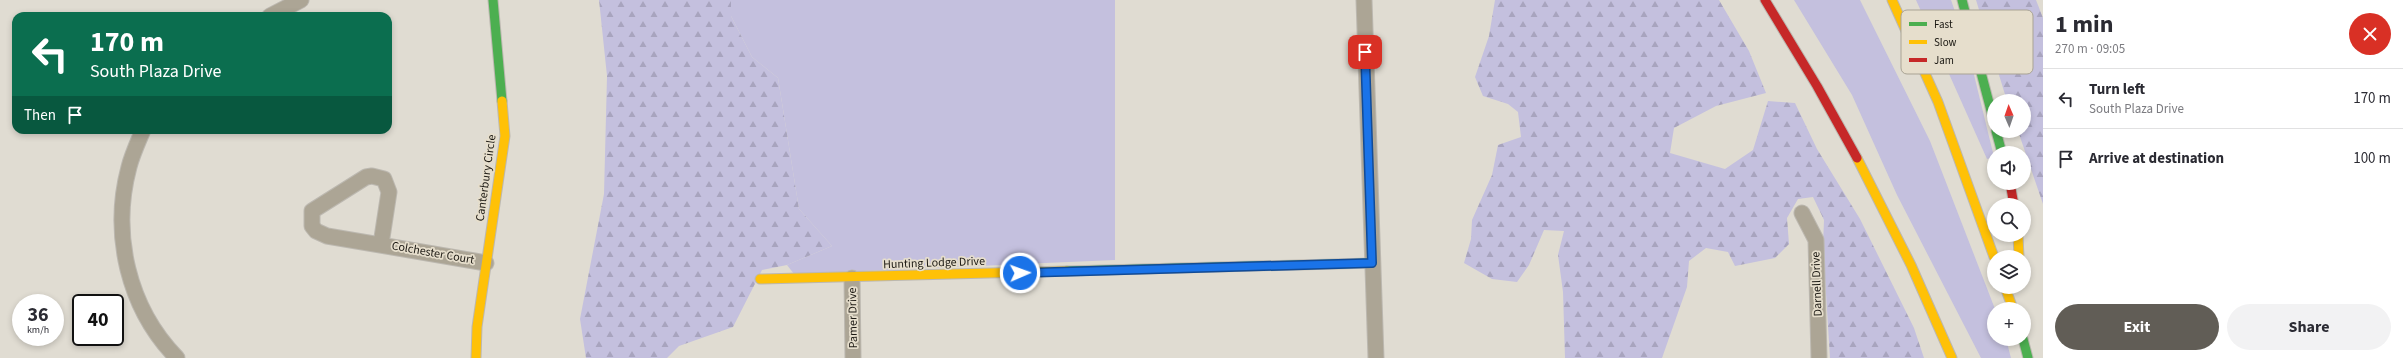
<!DOCTYPE html>
<html lang="en">
<head>
<meta charset="utf-8">
<style>
  body { margin:0; font-family:"Source Sans 3",sans-serif; background:#f2f2f3; color:#2b2b33; height:100vh; display:flex; flex-direction:column; font-size:15px; white-space:nowrap }
  * { box-sizing:border-box; margin:0 }
  p { font-size:13px; color:#7c7c81 }
  .icon { flex:none; width:22px; height:22px; fill:none; stroke:currentColor; stroke-width:2; stroke-linecap:round; stroke-linejoin:round }
  .map { position:relative; flex:1; overflow:hidden }
  .side { display:flex; flex-direction:column; background:#fff; width:360px }
  .side>* { flex:none }
  .hud { position:absolute; left:12px; top:12px; width:380px; height:122px; border-radius:12px; box-shadow:0 2px 6px #0003; background:#0b6e4f; color:#fff; overflow:hidden }
  .needle { width:26px; rotate:358deg }
  .tools { position:absolute; left:1987px; top:94px; display:grid; gap:8px }
  .tools a { display:grid; place-items:center; width:44px; height:44px; border-radius:50%; background:#fff; box-shadow:0 2px 6px #0003; font-size:20px }
  .speed { position:absolute; left:12px; top:294px; display:flex; gap:8px; font-size:20px; font-weight:700; text-align:center }
  .speed>* { display:grid; place-content:center; width:52px; height:52px; border-radius:50%; background:#fff; box-shadow:0 2px 6px #0003; line-height:1 }
  .speed small { font-size:10px; font-weight:400 }
  .speed .limit { border:2px solid #111; border-radius:6px; background:#fff; color:#111 }
  .pin { position:absolute; display:grid; place-items:center; width:34px; height:34px; color:#fff; margin:-17px; border-radius:8px; box-shadow:0 2px 6px #0006 }
  .me { position:absolute; width:44px; margin:-22px; rotate:88deg; stroke-linejoin:round; filter:drop-shadow(0 0 3px #0008) }
  .turn { display:flex; align-items:center; gap:14px; height:84px; padding:0 12px; font-size:18px }
  .turn .icon { width:52px; height:52px; stroke-width:2.5 }
  .turn b { display:block; font-size:28px; line-height:34px }
  .then { display:flex; align-items:center; height:38px; padding:0 12px; background:#0003; gap:8px; font-size:15px }
  .round { display:grid; place-items:center; flex:none; width:42px; height:42px; border-radius:21px; background:#f2f2f3 }
  .headline { display:flex; align-items:center; justify-content:space-between; height:68px; padding:0 12px }
  h1 { font-size:24px; font-weight:700; line-height:30px }
  .primary-button { display:flex; gap:8px; margin-top:auto; padding:8px 12px }
  .primary-button a { flex:1; height:46px; border-radius:24px; background:#615d56; color:#fff; font-size:16px; font-weight:700; line-height:46px; text-align:center }
  .primary-button a+a { background:#f2f2f3; color:#2b2b33 }
  ul { padding:0; list-style:none }
  li { display:flex; align-items:center; gap:12px; height:60px; padding:0 12px; border-top:1px solid #e1e1e2 }
  li div { flex:1 }
  li b { display:block; font-size:15px }
  li em { font-style:normal }
  main { display:flex; flex:1; min-height:0 }
  .map>svg:first-child { display:block }
  .grass { fill:#c4c0de }
  .forest { fill:url(#forest-firs) }
  .lines { fill:none; stroke-linecap:round; stroke-linejoin:round }
  .street-casing { stroke:#bcb8b0; stroke-width:17 }
  .fast-casing { stroke:#bcb8b0; stroke-width:11 }
  .slow-casing { stroke:#bcb8b0; stroke-width:11 }
  .jam-casing { stroke:#bcb8b0; stroke-width:11 }
  .street { stroke:#aca595; stroke-width:15 }
  .fast { stroke:#4caf50; stroke-width:9 }
  .slow { stroke:#ffc107; stroke-width:9 }
  .jam { stroke:#c62828; stroke-width:9 }
  .route-casing { stroke:#114b97; stroke-width:10 }
  .route { stroke:#1a73e8; stroke-width:7 }
  .labels { text-anchor:middle; dominant-baseline:central; stroke-width:3.5; stroke-linejoin:round; paint-order:stroke }
  .street-label { font-size:12px; fill:#1c1913; stroke:#e6decc }
  .key { fill:#e6decc; stroke:#a9a394; stroke-width:1 }
  .key-label { font-size:11px; fill:#1c1913 }
</style>
</head>
<body>
<main>
<div class="map">
<svg width="2043" height="358" viewBox="0 0 2043 358">
  <defs>
    <pattern id="forest-firs" width="22" height="20" patternUnits="userSpaceOnUse"><rect width="22" height="20" fill="#c4c0de"/><path d="M5 1l3.5 6h-7zM16 11l3.5 6h-7z" fill="#a8a4be"/></pattern>
  </defs>
  <rect width="100%" height="100%" fill="#e0dcd2"/>
  <g class="grass">
    <path d="M731,0h384v260l-321,14 -7,-9 45,-19 -33,-37 -21,-131 -26,-21 -21,-41z"/>
    <path d="M1794,0h66l70,141 65,168 -1,30h12l5,19h-30l-84,-163 -45,-100z"/>
    <path d="M1916,0h35l16,46 27,111 -7,2z"/>
  </g>
  <g class="forest">
    <path d="M599,0h132v16l21,41 26,21 21,131 33,37 -45,19 -25,5 -29,57 -54,19 -12,12h-81l-6,-39 24,-125 3,-118z"/>
    <path d="M1495,0h224l30,51 17,42 -50,13 -42,22 -4,25 55,16 28,-19 15,-49 27,2 22,46 43,70 54,109 10,30h-94l-7,-113 1,-25 -11,-23 -15,2 -11,19 2,26 -14,14 -40,8 -7,-14 -22,-4 -17,13 -2,26 -25,71h-97l-2,-66 -5,-37 6,-24 -20,-1 -15,35 -12,17 -25,-3 -28,-16 7,-24 1,-19 20,-45 6,-30 23,-8 -3,-25 -10,-8 -25,-8 -8,-19 14,-41z"/>
    <path d="M1976,0h60l7,18v186l-25,-73h6v-30h-17z"/>
  </g>
  <g class="lines">
    <defs>
      <g id="street">
        <path d="M1364,0l12,358"/>
        <path d="M270,16l31,-16"/>
        <path d="M143,130c-5,12 -11,25 -14,37 -18,67 -1,141 48,191"/>
        <path d="M1802,213l14,27 3,118"/>
        <path d="M381,244l8,-52 -5,-13 -12,-3 -6,1 -54,34v15l4,5 11,5 159,27"/>
        <path d="M852,278l1,80"/>
      </g>
      <g id="fast">
        <path d="M493,0l9,101"/>
        <path d="M1962,0l32,122"/>
        <path d="M1996,131l6,22"/>
        <path d="M1067,271l305,-8"/>
        <path d="M2023,339l5,19"/>
      </g>
      <g id="slow">
        <path d="M1892,0l46,102 56,155"/>
        <path d="M1857,158l54,107 41,93"/>
        <path d="M2018,235l1,22"/>
        <path d="M760,279l307,-8"/>
        <path d="M2005,287l8,22"/>
        <path d="M476,358l1,-31 28,-191 -3,-35"/>
      </g>
      <g id="jam">
        <path d="M1765,0l52,86 40,72"/>
        <path d="M2010,183l4,22"/>
      </g>
    </defs>
    <use href="#street" class="street-casing"/>
    <use href="#fast" class="fast-casing"/>
    <use href="#slow" class="slow-casing"/>
    <use href="#jam" class="jam-casing"/>
    <use href="#street" class="street"/>
    <use href="#fast" class="fast"/>
    <use href="#slow" class="slow"/>
    <use href="#jam" class="jam"/>
  </g>
  <g class="lines">
    <defs>
      <path id="route" d="M1020,273l352,-10 -7,-211"/>
    </defs>
    <use href="#route" class="route-casing"/>
    <use href="#route" class="route"/>
  </g>
  <g class="labels">
    <g class="street-label">
      <text transform="translate(486 178) rotate(-82)">Canterbury Circle</text>
      <text transform="translate(433 253) rotate(10)">Colchester Court</text>
      <text transform="translate(934 263) rotate(-2)">Hunting Lodge Drive</text>
      <text transform="translate(1817 284) rotate(-92)">Darnell Drive</text>
      <text transform="translate(853 318) rotate(-91)">Pamer Drive</text>
    </g>
  </g>
  <rect x="1901" y="10" width="132" height="64" rx="6" class="key"/>
  <rect x="1909" y="22" width="18" height="4" fill="#4caf50"/>
  <rect x="1909" y="40" width="18" height="4" fill="#ffc107"/>
  <rect x="1909" y="58" width="18" height="4" fill="#c62828"/>
  <g class="key-label">
    <text x="1934" y="28">Fast</text>
    <text x="1934" y="46">Slow</text>
    <text x="1934" y="64">Jam</text>
  </g>
</svg>
<div class="tools">
<a><svg class="needle" viewBox="-14 -14 28 28"><path d="M0-13l5 13h-10z" fill="#e53935"/><path d="M0 13l5-13h-10z" fill="#7c7c81"/></svg></a>
<a><svg class="icon" aria-label="sound" viewBox="0 0 24 24"><path d="M4 9h4l5-4v14l-5-4H4zM17 9q2 3 0 6"/></svg></a>
<a><svg class="icon" aria-label="search" viewBox="0 0 24 24"><circle cx="10" cy="10" r="6"/><path d="M15 15l6 6"/></svg></a>
<a><svg class="icon" aria-label="layers" viewBox="0 0 24 24"><path d="M12 4l9 5-9 5-9-5zM3 14l9 5 9-5"/></svg></a>
<a>+</a>
</div>
<div class="speed"><div>36<small>km/h</small></div><div class="limit">40</div></div>
<div class="pin" style="left:1365px;top:52px;background:#d93025"><svg class="icon" aria-label="arrive" viewBox="0 0 24 24"><path d="M6 21V4h12l-3 4 3 4H6"/></svg></div>
<svg class="me" style="left:1020px;top:273px" viewBox="-20 -20 40 40"><circle r="17" fill="#1a73e8" stroke="#fff" stroke-width="3"/><path d="M0-11L8 9 0 5-8 9z" fill="#fff"/></svg>
<div class="hud">
<div class="turn"><svg class="icon" aria-label="left" viewBox="0 0 24 24"><path d="M17 20v-9H6M10 6l-5 5 5 5"/></svg><div><b>170 m</b>South Plaza Drive</div></div>
<div class="then">Then<svg class="icon" aria-label="arrive" viewBox="0 0 24 24"><path d="M6 21V4h12l-3 4 3 4H6"/></svg></div>
</div>
</div>
<section class="side">
<div class="headline"><div><h1>1 min</h1><p>270 m · 09:05</p></div><a class="round" style="background:#d93025;color:#fff"><svg class="icon" aria-label="close" viewBox="0 0 24 24"><path d="M6 6l12 12M18 6L6 18"/></svg></a></div>
<ul>
<li><svg class="icon" aria-label="left" viewBox="0 0 24 24"><path d="M17 20v-9H6M10 6l-5 5 5 5"/></svg><div><b>Turn left</b><p>South Plaza Drive</p></div><em>170 m</em></li>
<li><svg class="icon" aria-label="arrive" viewBox="0 0 24 24"><path d="M6 21V4h12l-3 4 3 4H6"/></svg><div><b>Arrive at destination</b></div><em>100 m</em></li>
</ul>
<div class="primary-button"><a>Exit</a><a>Share</a></div>
</section>
</main>
</body>
</html>
